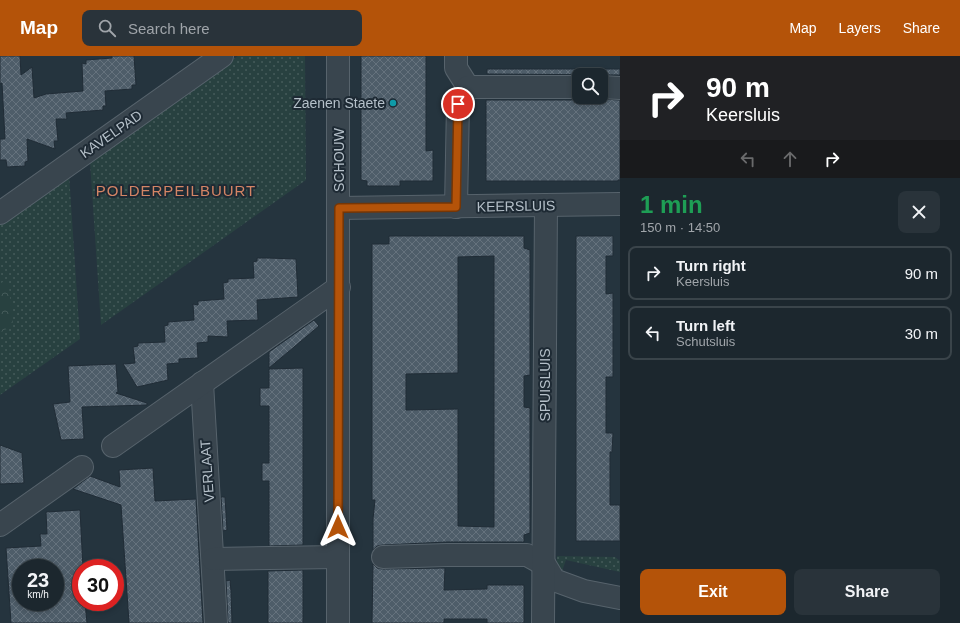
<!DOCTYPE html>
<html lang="en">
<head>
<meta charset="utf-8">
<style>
  body { margin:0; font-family:Helvetica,sans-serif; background:#29333a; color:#f1f3f6; height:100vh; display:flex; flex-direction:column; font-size:15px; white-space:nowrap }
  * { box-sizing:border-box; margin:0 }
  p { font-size:13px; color:#a0a5aa }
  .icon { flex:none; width:22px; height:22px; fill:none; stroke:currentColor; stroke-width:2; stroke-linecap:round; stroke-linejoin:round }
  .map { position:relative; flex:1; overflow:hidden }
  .panel { display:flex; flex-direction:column; background:#1c272e; width:340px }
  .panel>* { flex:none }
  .banner { background:#202124; color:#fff; overflow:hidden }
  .buttons { position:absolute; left:572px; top:12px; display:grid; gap:8px }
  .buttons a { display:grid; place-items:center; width:36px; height:36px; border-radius:8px; background:#1c272e; box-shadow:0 2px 6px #0003,0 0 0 1px #3a444a; font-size:20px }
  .speed { position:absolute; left:12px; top:503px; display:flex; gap:8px; font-size:20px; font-weight:700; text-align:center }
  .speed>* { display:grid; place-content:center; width:52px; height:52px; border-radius:50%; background:#1c272e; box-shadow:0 2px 6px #0003,0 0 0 1px #3a444a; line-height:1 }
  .speed small { font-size:10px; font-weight:400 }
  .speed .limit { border:6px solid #d22; background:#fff; color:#111 }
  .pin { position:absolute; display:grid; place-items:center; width:34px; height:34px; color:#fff; margin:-17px; border:2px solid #fff; border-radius:50%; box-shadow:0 1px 4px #0007 }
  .me { position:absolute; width:44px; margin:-22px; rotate:0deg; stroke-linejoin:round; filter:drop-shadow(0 0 3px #0008) }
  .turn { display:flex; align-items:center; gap:14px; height:84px; padding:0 20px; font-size:18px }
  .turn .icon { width:52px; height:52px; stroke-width:2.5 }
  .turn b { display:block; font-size:28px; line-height:34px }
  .lanes { display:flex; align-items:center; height:38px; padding:0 20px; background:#0003; justify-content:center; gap:20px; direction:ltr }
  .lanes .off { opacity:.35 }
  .round { display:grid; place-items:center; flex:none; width:42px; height:42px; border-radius:8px; background:#29333a }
  .head { display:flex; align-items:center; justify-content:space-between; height:68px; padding:0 20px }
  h1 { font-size:24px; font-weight:700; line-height:30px; color:#1e9e55 }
  .action { display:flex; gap:8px; margin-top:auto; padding:8px 20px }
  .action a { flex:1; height:46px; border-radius:8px; background:#b45309; color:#fff; font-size:16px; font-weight:700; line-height:46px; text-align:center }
  .action a+a { background:#29333a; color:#f1f3f6 }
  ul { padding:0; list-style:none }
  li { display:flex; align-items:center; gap:12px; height:54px; margin:0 8px 6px; padding:0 12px; border:2px solid #3a444a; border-radius:8px }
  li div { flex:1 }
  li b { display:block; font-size:15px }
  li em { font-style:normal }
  header { display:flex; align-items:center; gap:24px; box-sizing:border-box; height:56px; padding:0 20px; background:#b45309; color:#fff }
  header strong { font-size:19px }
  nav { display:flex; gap:22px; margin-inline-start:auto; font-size:14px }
  .search { width:280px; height:36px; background:#29333a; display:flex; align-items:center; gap:10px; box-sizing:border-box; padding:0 14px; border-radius:8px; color:#a0a5aa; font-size:15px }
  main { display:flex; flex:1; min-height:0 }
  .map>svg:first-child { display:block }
  .grass { fill:url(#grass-dots) }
  .forest { fill:url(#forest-crowns) }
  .building { fill:url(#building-cross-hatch); stroke:#202c36; fill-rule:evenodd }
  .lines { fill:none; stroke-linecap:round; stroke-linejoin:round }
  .minor-casing { stroke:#57636c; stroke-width:24 }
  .minor { stroke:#39454e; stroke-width:22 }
  .route-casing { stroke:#753606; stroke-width:10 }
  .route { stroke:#b45309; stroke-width:7 }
  .culture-dot { fill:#0f9aa8; stroke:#1e2a34; stroke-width:1.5 }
  .labels { text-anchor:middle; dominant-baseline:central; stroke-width:4; stroke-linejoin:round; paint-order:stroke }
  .poi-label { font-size:14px; fill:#b5c0c9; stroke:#1e2a34; text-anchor:end }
  .street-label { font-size:14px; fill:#b5c0c9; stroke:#1e2a34 }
  .neighbourhood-label { font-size:15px; letter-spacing:1px; fill:#d48565; stroke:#1e2a34 }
</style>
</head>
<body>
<header>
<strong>Map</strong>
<div class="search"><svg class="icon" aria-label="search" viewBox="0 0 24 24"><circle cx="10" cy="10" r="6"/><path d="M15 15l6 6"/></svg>Search here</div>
<nav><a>Map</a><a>Layers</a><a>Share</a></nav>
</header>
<main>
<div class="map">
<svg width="620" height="567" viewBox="0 0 620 567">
  <defs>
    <pattern id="grass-dots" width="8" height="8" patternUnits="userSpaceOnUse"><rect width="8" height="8" fill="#284140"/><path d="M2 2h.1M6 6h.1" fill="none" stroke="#455b5a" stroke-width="1.8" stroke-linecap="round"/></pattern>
    <pattern id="forest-crowns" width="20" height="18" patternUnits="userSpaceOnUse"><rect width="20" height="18" fill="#284140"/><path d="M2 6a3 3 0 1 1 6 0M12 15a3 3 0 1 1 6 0" fill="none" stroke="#455b5a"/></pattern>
    <pattern id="building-cross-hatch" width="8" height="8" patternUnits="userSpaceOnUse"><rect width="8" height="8" fill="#4e5d69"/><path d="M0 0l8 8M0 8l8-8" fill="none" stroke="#65727d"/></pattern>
  </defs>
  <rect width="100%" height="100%" fill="#25343e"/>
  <g class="grass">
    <path d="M238,0h67l1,124 -205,145 -11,-163z"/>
    <path d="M69,118l11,165 -80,56v-173z"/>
    <path d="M557,500l58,1 5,4v11l-54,-12 -5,14 -5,-4z"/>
  </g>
  <path class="forest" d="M8,222l5,47 -13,8v-49z"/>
  <g class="building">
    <path d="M0,0h20l1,19 11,-8 2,31 12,-4 37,-3 -1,-28 4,1v-4l26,-2v-2h22l2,29h-4v4l-27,2 1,15h-3v4l-37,3 1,6h-11l2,22h-4l1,8 -28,-10 1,22 -3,1v4l-18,1 -1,-7h-6v-21h5l-3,-56 -2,1z"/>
    <path d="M361,0h65v95l7,-1v31h-33v5h-33v-5l-6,-1z"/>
    <path d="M487,13h133v6l-133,-1z"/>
    <path d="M586,41h8l6,2 20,1v80h-2v1h-132v-81h93z"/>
    <path d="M389,180h135v12l6,2v125l-6,1v31l6,1v125l-6,2v7h-77l-64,3 -6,1 -4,4v-31l2,-19h-3v-256h17zM494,200v271l-36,-1v-117l-52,1v-36l52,-1v-116z"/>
    <path d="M576,180h37v20h-7v38l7,-1v84h-7v56h7l-1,19h-2v53h10v36h-44z"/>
    <path d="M257,202h11l28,1 2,38 -41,3 1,20 -31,1 1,16 -20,-1v6l-11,1 1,15 -19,1v4l-12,1 1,16 -31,7 -14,-23 12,-1 -2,-16 5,-1v-3l27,-1 -1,-16 4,-1v-3l26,-2 -1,-16 5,1v-4l26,-2 -1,-16 5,-1v-3l26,-1 -1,-16 4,-1z"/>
    <path d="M314,264l5,6 -50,42v-16z"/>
    <path d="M116,308l2,28 -2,1 31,10v2l-65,2 2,32 -23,1 -8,-36 17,-2 -2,-36z"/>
    <path d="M303,312v177l-34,1v-65h-7v-18h7v-57h-9v-18h9v-19z"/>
    <path d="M0,389l22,8 2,30 -24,1z"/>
    <path d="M153,412l2,33 41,-2 7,124h-74l-8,-118 -48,-16 17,-13 30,11 -1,-17z"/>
    <path d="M221,441h4l2,33 -4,1z"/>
    <path d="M80,454l3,58h-2v34h4l2,21h-76l-5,-75 35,-2 -1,-12h7l-1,-22zM21,512h34v34h-34z"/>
    <path d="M373,508l4,4 6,1 62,-1 -1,22 43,-1v-4h37v38h-37v-4h-43v4h-72z"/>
    <path d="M303,514v53h-35v-52z"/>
    <path d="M230,524l1,11 1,32h-4l-2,-42z"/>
  </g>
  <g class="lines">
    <defs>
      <g id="minor">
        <path d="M456,0v12l12,19 -10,17 -2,103"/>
        <path d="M468,31h111"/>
        <path d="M601,31l19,1"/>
        <path d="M339,152l281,-4"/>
        <path d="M0,157l222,-157"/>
        <path d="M202,327l14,240"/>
        <path d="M113,390l226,-159"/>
        <path d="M0,469l82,-58"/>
        <path d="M383,501l64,-2h80l18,10 9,15 30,11 36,7"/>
        <path d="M213,503l124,-2"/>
        <path d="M338,567v-567"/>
        <path d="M543,567l3,-418"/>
      </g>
    </defs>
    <use href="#minor" class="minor-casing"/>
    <use href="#minor" class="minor"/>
  </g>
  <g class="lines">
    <defs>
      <path id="route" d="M338,471l1,-319 117,-1 2,-103"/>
    </defs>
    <use href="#route" class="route-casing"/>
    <use href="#route" class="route"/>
  </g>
  <circle class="culture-dot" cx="393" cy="47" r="4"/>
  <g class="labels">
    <g class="poi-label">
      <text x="385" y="47">Zaenen Staete</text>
    </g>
    <g class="street-label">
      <text transform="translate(111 78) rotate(-35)">KAVELPAD</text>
      <text transform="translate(339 104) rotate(-90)">SCHOUW</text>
      <text transform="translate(516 150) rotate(-1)">KEERSLUIS</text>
      <text transform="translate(545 329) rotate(-90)">SPUISLUIS</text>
      <text transform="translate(207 415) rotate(-94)">VERLAAT</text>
    </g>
    <g class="neighbourhood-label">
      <text x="176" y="134">POLDERPEILBUURT</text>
    </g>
  </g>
</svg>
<div class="buttons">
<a><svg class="icon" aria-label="search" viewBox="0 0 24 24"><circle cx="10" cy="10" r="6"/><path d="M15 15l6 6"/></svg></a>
</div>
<div class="speed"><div>23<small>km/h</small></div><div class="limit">30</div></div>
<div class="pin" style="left:458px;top:48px;background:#d93025"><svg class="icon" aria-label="arrive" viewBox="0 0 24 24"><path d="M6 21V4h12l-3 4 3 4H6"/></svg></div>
<svg class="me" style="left:338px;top:471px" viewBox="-20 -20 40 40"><path d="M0-17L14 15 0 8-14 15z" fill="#b45309" stroke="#fff" stroke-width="4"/></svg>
</div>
<section class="panel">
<div class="banner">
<div class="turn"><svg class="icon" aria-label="right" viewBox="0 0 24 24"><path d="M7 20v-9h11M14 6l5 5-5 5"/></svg><div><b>90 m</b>Keersluis</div></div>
<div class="lanes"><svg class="icon off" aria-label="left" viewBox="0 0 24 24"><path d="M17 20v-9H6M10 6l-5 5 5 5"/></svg><svg class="icon off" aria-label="ahead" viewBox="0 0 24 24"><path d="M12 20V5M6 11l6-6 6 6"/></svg><svg class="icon" aria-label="right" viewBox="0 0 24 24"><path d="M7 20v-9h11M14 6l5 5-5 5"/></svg></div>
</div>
<div class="head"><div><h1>1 min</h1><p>150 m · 14:50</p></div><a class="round"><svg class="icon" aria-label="close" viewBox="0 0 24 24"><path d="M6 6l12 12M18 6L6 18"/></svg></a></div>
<ul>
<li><svg class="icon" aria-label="right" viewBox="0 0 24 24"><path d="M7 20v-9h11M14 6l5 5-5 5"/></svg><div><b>Turn right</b><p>Keersluis</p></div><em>90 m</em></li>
<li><svg class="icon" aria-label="left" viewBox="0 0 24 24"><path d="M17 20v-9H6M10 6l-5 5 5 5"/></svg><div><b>Turn left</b><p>Schutsluis</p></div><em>30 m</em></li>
</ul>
<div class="action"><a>Exit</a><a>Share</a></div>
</section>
</main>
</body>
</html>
